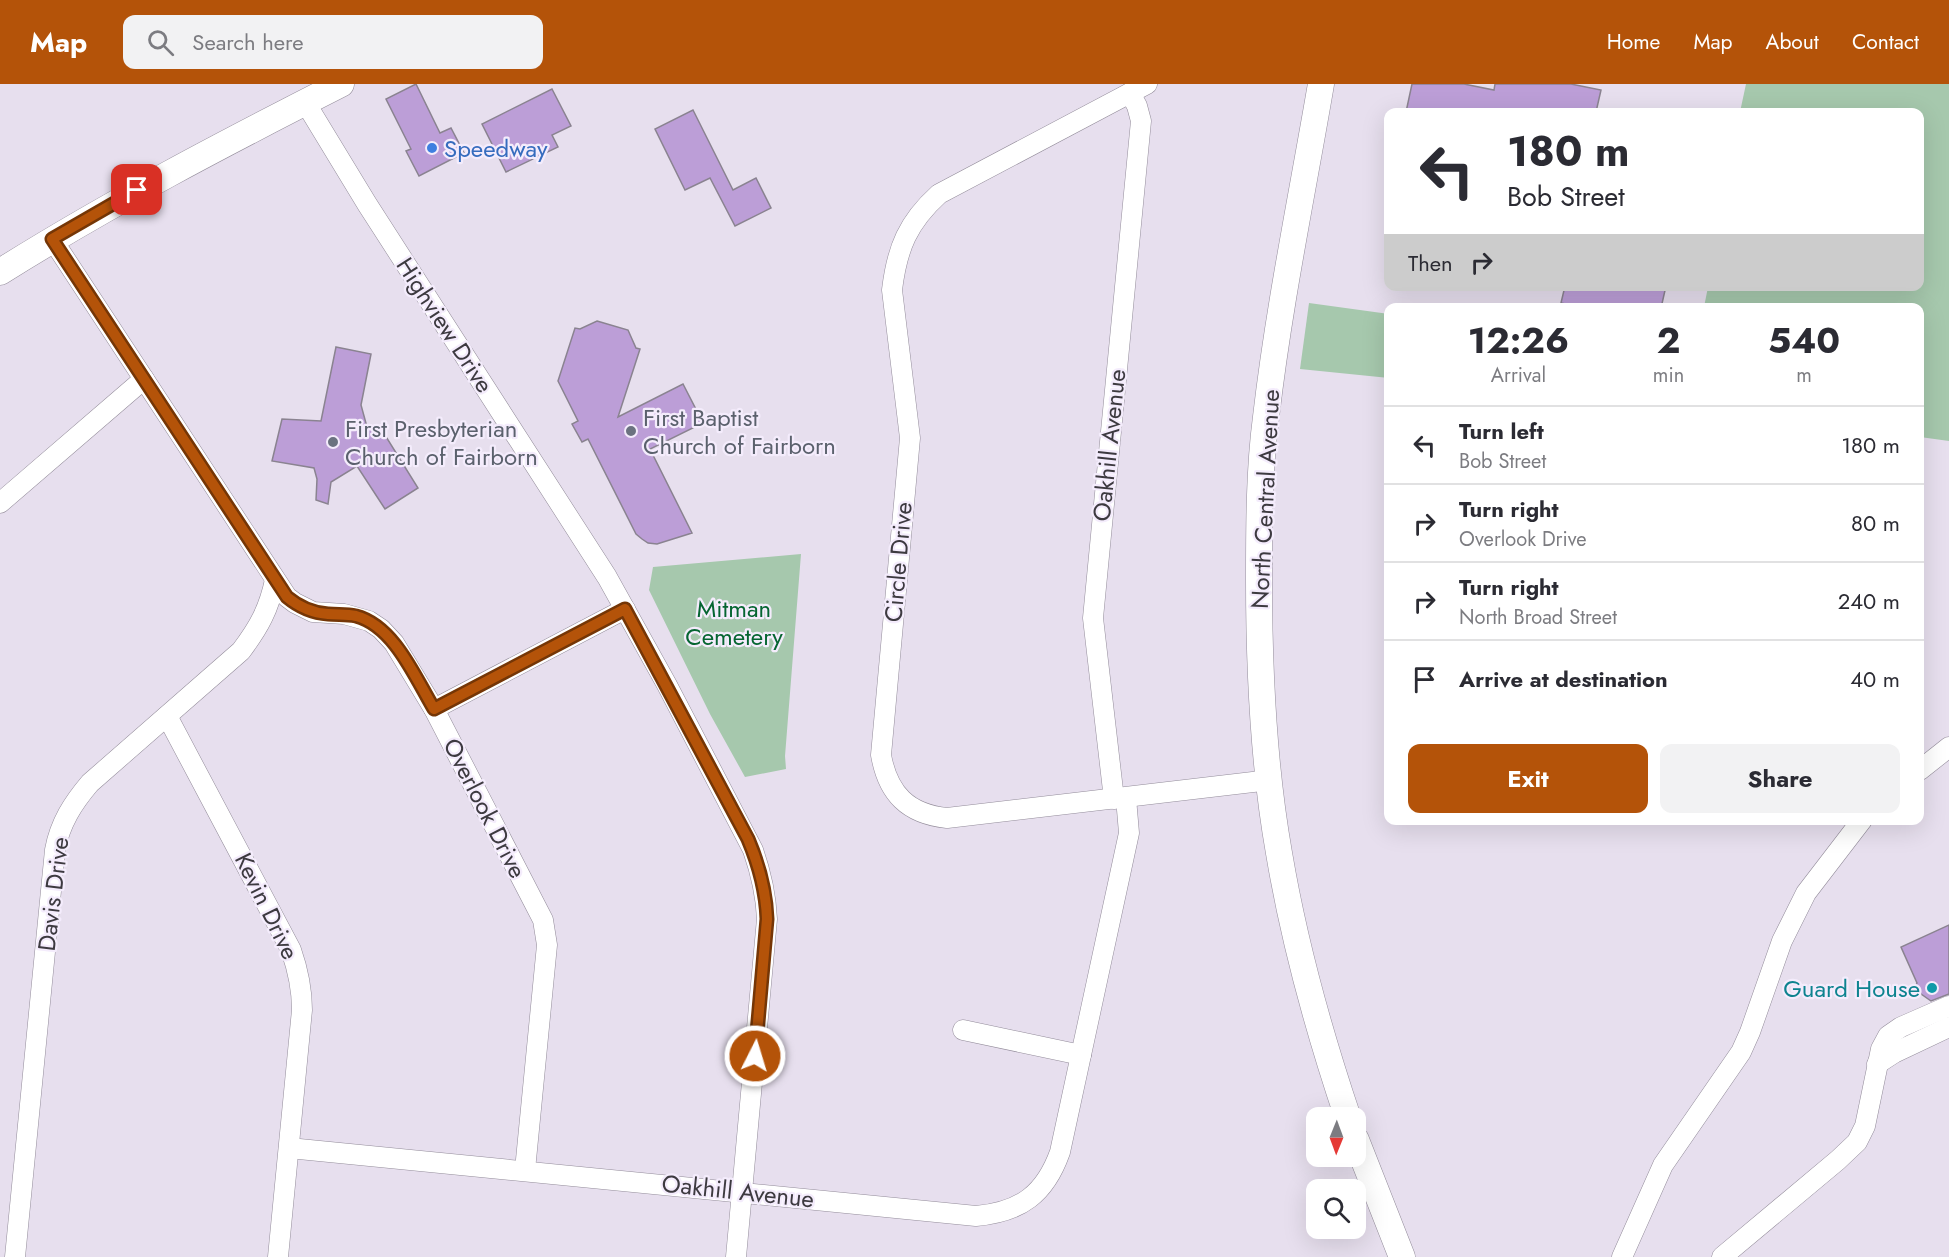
<!DOCTYPE html>
<html lang="en">
<head>
<meta charset="utf-8">
<style>
  body { margin:0; font-family:Jost,sans-serif; background:#f2f2f3; color:#2b2b33; height:100vh; display:flex; flex-direction:column; font-size:22px; white-space:nowrap }
  * { box-sizing:border-box; margin:0 }
  p { font-size:20px; color:#7c7c81 }
  .icon { flex:none; width:33px; height:33px; fill:none; stroke:currentColor; stroke-width:2; stroke-linecap:round; stroke-linejoin:round }
  .map { position:relative; flex:1; overflow:hidden }
  .panel { position:absolute; left:1384px; top:219px; width:540px; height:522px; display:flex; flex-direction:column; background:#fff; border-radius:12px; box-shadow:0 6px 24px #0002 }
  .panel>* { flex:none }
  .guide { position:absolute; left:1384px; top:24px; width:540px; height:183px; border-radius:12px; box-shadow:0 6px 24px #0002; background:#fff; color:#2b2b33; overflow:hidden }
  .needle { width:39px; rotate:181deg }
  .fabs { position:absolute; left:1306px; top:1023px; display:grid; gap:12px }
  .fabs a { display:grid; place-items:center; width:60px; height:60px; border-radius:12px; background:#fff; box-shadow:0 6px 24px #0002; font-size:30px }
  .pin { position:absolute; display:grid; place-items:center; width:51px; height:51px; color:#fff; margin:-26px; border-radius:12px; box-shadow:0 3px 9px #0006 }
  .me { position:absolute; width:66px; margin:-33px; rotate:5deg; stroke-linejoin:round; filter:drop-shadow(0 0 4px #0008) }
  .turn { display:flex; align-items:center; gap:21px; height:126px; padding:0 24px; font-size:27px }
  .turn .icon { width:78px; height:78px; stroke-width:2.5 }
  .turn b { display:block; font-size:42px; line-height:51px }
  .then { display:flex; align-items:center; height:57px; padding:0 24px; background:#0003; gap:12px; font-size:22px }
  .eta { display:flex; justify-content:space-evenly; align-items:center; height:102px; text-align:center }
  .eta b { font-size:36px; font-weight:700; line-height:42px }
  .button { display:flex; gap:12px; margin-top:auto; padding:12px 24px }
  .button a { flex:1; height:69px; border-radius:12px; background:#b45309; color:#fff; font-size:24px; font-weight:700; line-height:69px; text-align:center }
  .button a+a { background:#f2f2f3; color:#2b2b33 }
  ul { padding:0; list-style:none }
  li { display:flex; align-items:center; gap:18px; height:78px; padding:0 24px; border-top:2px solid #e1e1e2 }
  li div { flex:1 }
  li b { display:block; font-size:22px }
  li em { font-style:normal }
  header { display:flex; align-items:center; gap:36px; box-sizing:border-box; height:84px; padding:0 30px; background:#b45309; color:#fff }
  header strong { font-size:28px }
  nav { display:flex; gap:33px; margin-inline-start:auto; font-size:21px }
  .search { width:420px; height:54px; background:#f2f2f3; display:flex; align-items:center; gap:15px; box-sizing:border-box; padding:0 21px; border-radius:12px; color:#7c7c81; font-size:22px }
  .map>svg:first-child { display:block }
  .green { fill:#a6c8ad }
  .building { fill:#bc9ed7; stroke:#8a8390; stroke-width:1.5 }
  .lines { fill:none; stroke-linecap:round; stroke-linejoin:round }
  .minor-casing { stroke:#938c9a; stroke-width:21 }
  .major-casing { stroke:#938c9a; stroke-width:27 }
  .minor { stroke:#fff; stroke-width:20 }
  .major { stroke:#fff; stroke-width:26 }
  .route-casing { stroke:#753606; stroke-width:15 }
  .route { stroke:#b45309; stroke-width:10 }
  .shop-dot { fill:#3f7fe0; stroke:#f4ecfc; stroke-width:2 }
  .worship-dot { fill:#6b7280; stroke:#f4ecfc; stroke-width:2 }
  .culture-dot { fill:#0f9aa8; stroke:#f4ecfc; stroke-width:2 }
  .labels { text-anchor:middle; dominant-baseline:central; stroke-width:4.5; stroke-linejoin:round; paint-order:stroke }
  .shop-label { font-size:24px; fill:#366cbe; stroke:#f4ecfc; text-anchor:start }
  .street-label { font-size:24px; fill:#3d3a40; stroke:#f4ecfc }
  .worship-label { font-size:24px; fill:#5b616d; stroke:#f4ecfc; text-anchor:start }
  .park-label { font-size:24px; fill:#056531; stroke:#f4ecfc }
  .culture-label { font-size:24px; fill:#0d838f; stroke:#f4ecfc; text-anchor:end }
</style>
</head>
<body>
<header>
<strong>Map</strong>
<div class="search"><svg class="icon" aria-label="search" viewBox="0 0 24 24"><circle cx="10" cy="10" r="6"/><path d="M15 15l6 6"/></svg>Search here</div>
<nav><a>Home</a><a>Map</a><a>About</a><a>Contact</a></nav>
</header>
<div class="map">
<svg width="1949" height="1173" viewBox="0 0 1949 1173">
  <rect width="100%" height="100%" fill="#e7dfee"/>
  <g class="green">
    <path d="M1746,0h203v357l-29,-4v-129l-216,-1 4,-20 212,-1v-174h-180z"/>
    <path d="M1309,219l80,11v64l-89,-9z"/>
    <path d="M801,470l-16,202 1,13 -41,8 -35,-63 -61,-124 4,-23z"/>
  </g>
  <g class="building">
    <path d="M416,0l24,49 11,-5 13,25 -45,23 -13,-25 5,-2 -25,-50z"/>
    <path d="M1412,0h52l30,6 1,-6h76l30,6 -5,22h-190z"/>
    <path d="M552,5l19,37 -19,9 6,12 -52,25 -24,-48z"/>
    <path d="M693,26l40,80 23,-12 15,30 -36,18 -25,-48 -25,12 -30,-61z"/>
    <path d="M1565,202h101l-5,22h-79l-21,-5z"/>
    <path d="M597,237l31,9 8,18 4,1 -22,68 65,-33 20,39 -53,26 42,84 -35,11 -9,-1 -6,-4 -6,-5 -48,-95 -6,3 -10,-18 6,-3 -20,-40 17,-53 5,1z"/>
    <path d="M336,263l35,7 -10,51 6,22h13l38,61 -33,21 -28,-43 -26,16 -3,22 -12,-4 1,-21 -3,-11 -42,-7 10,-42 39,2z"/>
    <path d="M1949,841v69l-18,7 -17,-12 3,-6 -16,-36z"/>
  </g>
  <g class="lines">
    <defs>
      <g id="minor">
        <path d="M1147,0l-208,110c-31,28 -42,54 -47,96l18,148 -29,317c7,39 27,59 66,63l323,-38"/>
        <path d="M305,18l62,102 240,373 60,108 86,165c8,23 13,45 14,69l-31,338"/>
        <path d="M52,155l235,358 8,6 18,9 31,2 25,7 12,8 13,14 40,66 109,211 4,25 -22,225"/>
        <path d="M0,419l144,-124"/>
        <path d="M434,625l191,-100"/>
        <path d="M167,632l124,234c7,20 11,38 11,60l-24,247"/>
        <path d="M1920,686l29,-23"/>
        <path d="M1114,715l-21,-181 48,-497 -4,-15 -7,-13"/>
        <path d="M963,946l118,25"/>
        <path d="M1877,980l17,-11 55,-26"/>
        <path d="M289,1064l687,68c45,-4 69,-22 84,-64l69,-319 -3,-35"/>
        <path d="M15,1173l40,-407c5,-27 18,-47 35,-67l151,-132c18,-24 28,-42 34,-71"/>
        <path d="M1622,1173l41,-92 78,-113 9,-20 32,-91 24,-48 56,-73"/>
        <path d="M1722,1173l116,-97 19,-18 8,-16 16,-77 7,-13 13,-9 48,-21"/>
      </g>
      <g id="major">
        <path d="M1321,0c-19,111 -42,221 -55,333 -7,53 -7,109 -7,163 0,90 4,183 20,273 15,89 40,179 69,265"/>
        <path d="M0,188c110,-69 225,-129 341,-188"/>
        <path d="M1356,1056l46,117"/>
      </g>
    </defs>
    <use href="#minor" class="minor-casing"/>
    <use href="#major" class="major-casing"/>
    <use href="#minor" class="minor"/>
    <use href="#major" class="major"/>
  </g>
  <g class="lines">
    <defs>
      <path id="route" d="M137,106l-85,49 235,358c12,10 25,16 41,17 10,1 18,0 28,2 38,10 59,61 78,93l191,-100 123,230c11,26 18,52 19,80l-12,137"/>
    </defs>
    <use href="#route" class="route-casing"/>
    <use href="#route" class="route"/>
  </g>
  <circle class="shop-dot" cx="432" cy="64" r="6"/>
  <g class="worship-dot">
    <circle cx="631" cy="347" r="6"/>
    <circle cx="333" cy="358" r="6"/>
  </g>
  <circle class="culture-dot" cx="1932" cy="904" r="6"/>
  <g class="labels">
    <g class="shop-label">
      <text x="444" y="64">Speedway</text>
    </g>
    <g class="street-label">
      <text transform="translate(445 241) rotate(57)">Highview Drive</text>
      <text transform="translate(1109 361) rotate(-84)">Oakhill Avenue</text>
      <text transform="translate(1265 415) rotate(-87)">North Central Avenue</text>
      <text transform="translate(898 478) rotate(-85)">Circle Drive</text>
      <text transform="translate(485 724) rotate(63)">Overlook Drive</text>
      <text transform="translate(53 810) rotate(-83)">Davis Drive</text>
      <text transform="translate(267 822) rotate(64)">Kevin Drive</text>
      <text transform="translate(738 1107) rotate(6)">Oakhill Avenue</text>
    </g>
    <g class="worship-label">
      <text x="643" y="333">First Baptist<tspan x="643" dy="28">Church of Fairborn</tspan></text>
      <text x="345" y="344">First Presbyterian<tspan x="345" dy="28">Church of Fairborn</tspan></text>
    </g>
    <g class="park-label">
      <text x="734" y="524">Mitman<tspan x="734" dy="28">Cemetery</tspan></text>
    </g>
    <g class="culture-label">
      <text x="1920" y="904">Guard House</text>
    </g>
  </g>
</svg>
<div class="fabs">
<a><svg class="needle" viewBox="-14 -14 28 28"><path d="M0-13l5 13h-10z" fill="#e53935"/><path d="M0 13l5-13h-10z" fill="#7c7c81"/></svg></a>
<a><svg class="icon" aria-label="search" viewBox="0 0 24 24"><circle cx="10" cy="10" r="6"/><path d="M15 15l6 6"/></svg></a>
</div>
<div class="pin" style="left:137px;top:106px;background:#d93025"><svg class="icon" aria-label="arrive" viewBox="0 0 24 24"><path d="M6 21V4h12l-3 4 3 4H6"/></svg></div>
<svg class="me" style="left:755px;top:972px" viewBox="-20 -20 40 40"><circle r="17" fill="#b45309" stroke="#fff" stroke-width="3"/><path d="M0-11L8 9 0 5-8 9z" fill="#fff"/></svg>
<div class="guide">
<div class="turn"><svg class="icon" aria-label="left" viewBox="0 0 24 24"><path d="M17 20v-9H6M10 6l-5 5 5 5"/></svg><div><b>180 m</b>Bob Street</div></div>
<div class="then">Then<svg class="icon" aria-label="right" viewBox="0 0 24 24"><path d="M7 20v-9h11M14 6l5 5-5 5"/></svg></div>
</div>
<section class="panel">
<div class="eta">
<div><b>12:26</b><p>Arrival</p></div>
<div><b>2</b><p>min</p></div>
<div><b>540</b><p>m</p></div>
</div>
<ul>
<li><svg class="icon" aria-label="left" viewBox="0 0 24 24"><path d="M17 20v-9H6M10 6l-5 5 5 5"/></svg><div><b>Turn left</b><p>Bob Street</p></div><em>180 m</em></li>
<li><svg class="icon" aria-label="right" viewBox="0 0 24 24"><path d="M7 20v-9h11M14 6l5 5-5 5"/></svg><div><b>Turn right</b><p>Overlook Drive</p></div><em>80 m</em></li>
<li><svg class="icon" aria-label="right" viewBox="0 0 24 24"><path d="M7 20v-9h11M14 6l5 5-5 5"/></svg><div><b>Turn right</b><p>North Broad Street</p></div><em>240 m</em></li>
<li><svg class="icon" aria-label="arrive" viewBox="0 0 24 24"><path d="M6 21V4h12l-3 4 3 4H6"/></svg><div><b>Arrive at destination</b></div><em>40 m</em></li>
</ul>
<div class="button"><a>Exit</a><a>Share</a></div>
</section>
</div>
</body>
</html>
